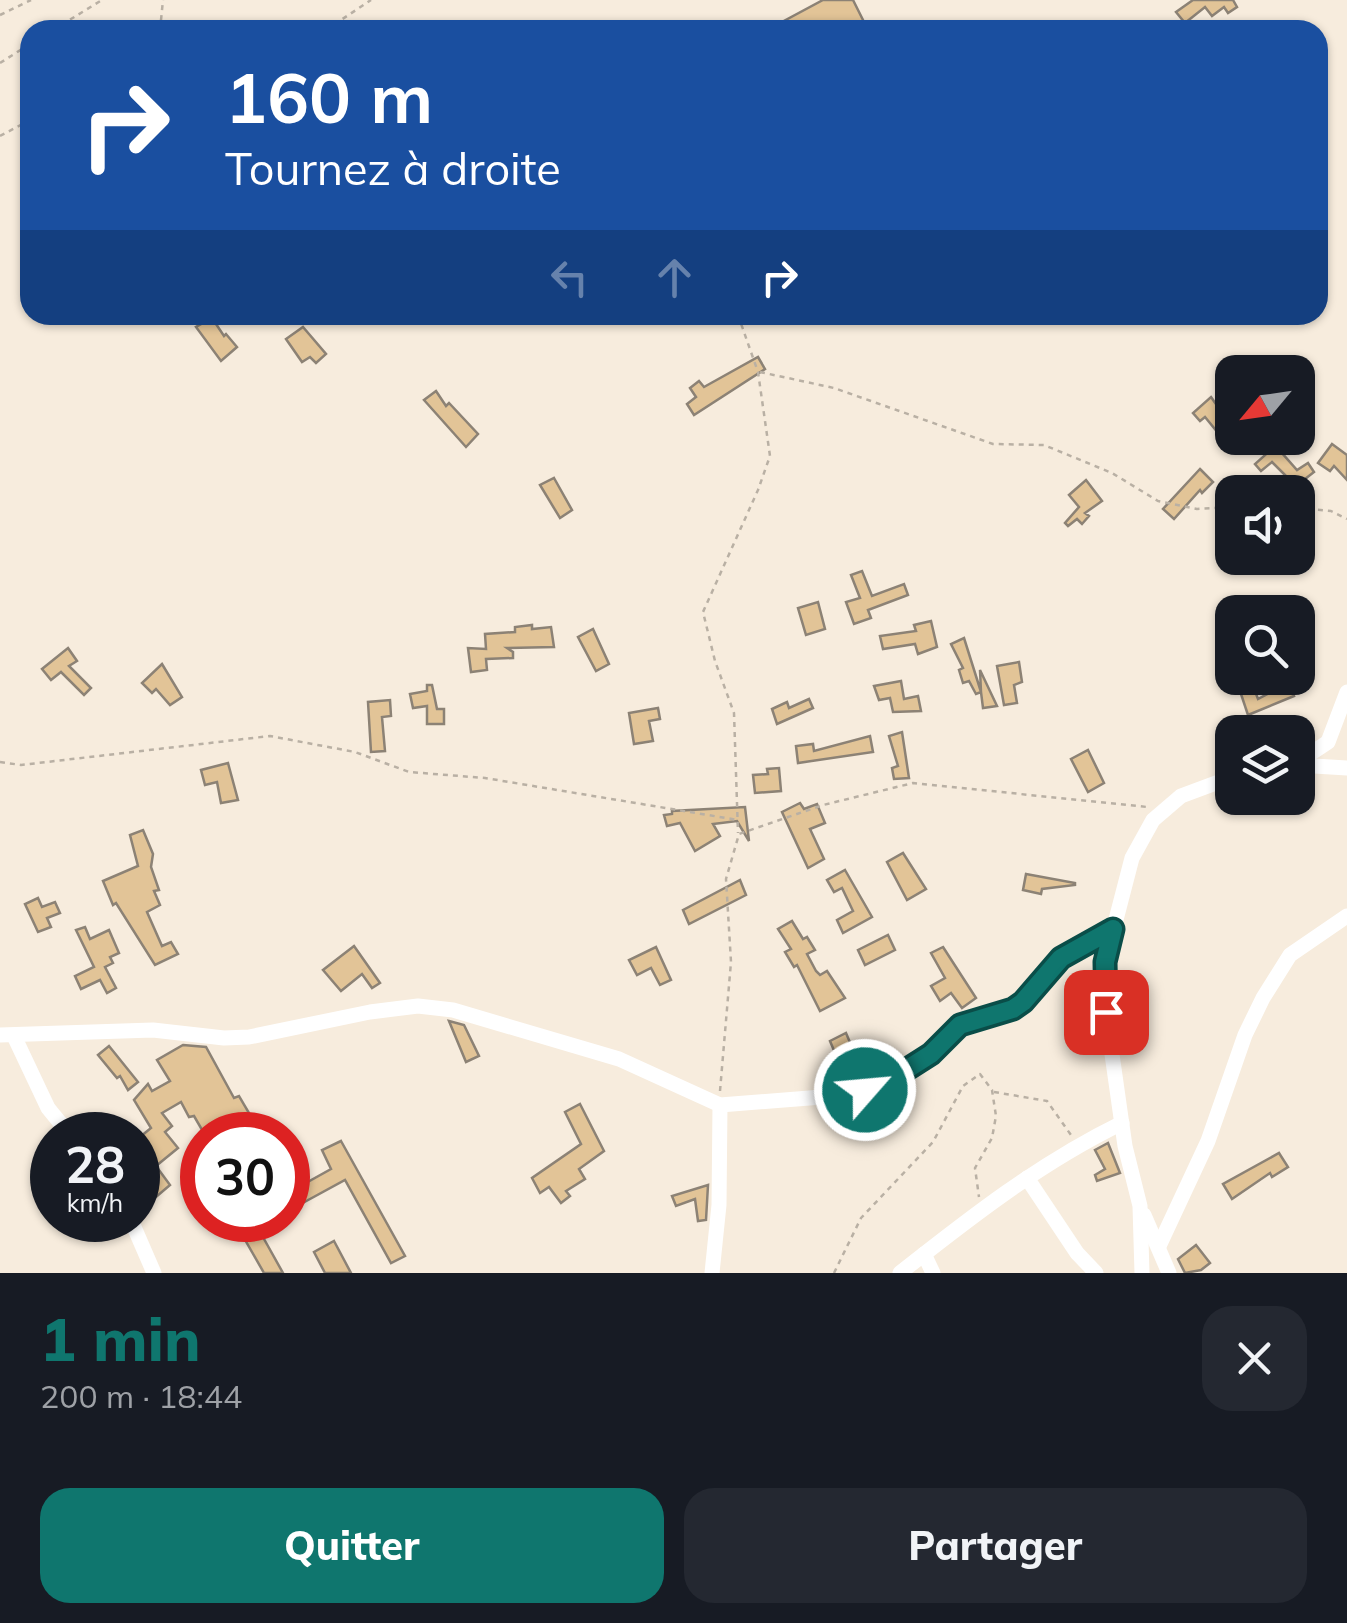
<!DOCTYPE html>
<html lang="fr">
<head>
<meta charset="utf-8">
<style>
  body { margin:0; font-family:Mulish,sans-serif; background:#242831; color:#f1f3f6; height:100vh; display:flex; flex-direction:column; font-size:38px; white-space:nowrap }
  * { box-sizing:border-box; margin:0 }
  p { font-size:32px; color:#9ea1a6 }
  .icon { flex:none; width:55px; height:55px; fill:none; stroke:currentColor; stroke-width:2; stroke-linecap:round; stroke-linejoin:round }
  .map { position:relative; height:1273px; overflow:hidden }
  .panel { display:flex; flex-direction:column; background:#171b24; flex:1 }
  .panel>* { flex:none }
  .guide { position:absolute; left:20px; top:20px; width:1308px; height:305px; border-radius:30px; box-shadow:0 2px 8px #0004; background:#1a4fa0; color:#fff; overflow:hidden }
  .needle { width:65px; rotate:241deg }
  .tools { position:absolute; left:1215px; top:355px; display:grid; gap:20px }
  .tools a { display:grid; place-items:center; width:100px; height:100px; border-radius:20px; background:#171b24; box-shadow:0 2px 8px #0004; font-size:50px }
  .speed { position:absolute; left:30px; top:1112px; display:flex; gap:20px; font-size:50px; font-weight:700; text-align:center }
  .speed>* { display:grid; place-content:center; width:130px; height:130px; border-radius:50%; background:#171b24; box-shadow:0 2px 8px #0004; line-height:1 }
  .speed small { font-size:25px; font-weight:400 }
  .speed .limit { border:15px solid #d22; background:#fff; color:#111 }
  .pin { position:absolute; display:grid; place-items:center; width:85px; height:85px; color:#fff; margin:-42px; border-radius:20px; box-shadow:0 5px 15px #0006 }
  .me { position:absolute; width:110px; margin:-55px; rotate:63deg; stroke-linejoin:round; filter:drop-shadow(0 0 8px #0008) }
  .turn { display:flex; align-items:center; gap:35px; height:210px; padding:0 40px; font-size:45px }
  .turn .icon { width:130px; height:130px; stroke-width:2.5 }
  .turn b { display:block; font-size:70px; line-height:85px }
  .lanes { display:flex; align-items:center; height:95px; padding:0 40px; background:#0003; justify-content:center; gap:50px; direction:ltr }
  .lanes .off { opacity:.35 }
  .round { display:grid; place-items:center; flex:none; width:105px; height:105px; border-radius:30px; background:#242831 }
  .head { display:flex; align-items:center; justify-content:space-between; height:170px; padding:0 40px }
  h1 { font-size:60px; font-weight:800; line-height:75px; color:#0f766e }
  .action { display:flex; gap:20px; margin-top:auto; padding:20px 40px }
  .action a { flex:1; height:115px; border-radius:30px; background:#0f766e; color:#fff; font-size:40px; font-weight:800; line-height:115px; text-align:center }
  .action a+a { background:#242831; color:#f1f3f6 }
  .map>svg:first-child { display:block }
  .building { fill:#e2c497; stroke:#8c8275; stroke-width:2.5 }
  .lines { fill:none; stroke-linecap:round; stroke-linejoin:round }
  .path { stroke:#b9b0a4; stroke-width:2.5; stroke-dasharray:5 5; stroke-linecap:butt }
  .street { stroke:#fff; stroke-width:15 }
  .route-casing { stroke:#0a4d48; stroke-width:25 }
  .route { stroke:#0f766e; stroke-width:18 }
</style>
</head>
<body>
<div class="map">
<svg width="1347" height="1273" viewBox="0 0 1347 1273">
  <rect width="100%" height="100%" fill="#f7ecdd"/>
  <g class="building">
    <path d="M823,0h30l15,30h-82l-4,-8z"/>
    <path d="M1193,0h40l4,7 -9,6 -4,-6 -12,9 -7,-9 -20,16 -9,-11z"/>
    <path d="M212,318l12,18 2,-2 11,13 -16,14 -25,-34z"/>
    <path d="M303,327l23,27 -10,9 -6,-6 -8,5 -16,-23z"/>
    <path d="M758,357l7,12 -71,46 -7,-11 9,-7 -6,-9 9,-7 5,6z"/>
    <path d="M436,391l10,15 3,-3 29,31 -12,13 -42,-47z"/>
    <path d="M1211,397l7,10 14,-10v17l-5,3 5,7v26l-27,-33 -5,4 -7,-8z"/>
    <path d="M1283,439l6,8 -7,6 15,17 11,-7 6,9 -18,14 -24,-24 -11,9 -6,-7z"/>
    <path d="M1332,444l15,11v25l-13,-14 -4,5 -12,-8z"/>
    <path d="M1200,469l13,13 -11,11 -2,-3 -26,29 -11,-10z"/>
    <path d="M554,478l18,32 -12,8 -20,-33z"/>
    <path d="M1086,480l16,21 -17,12 4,3 -7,8 -5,-5 -9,7 -3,-3 14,-16 -10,-12z"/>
    <path d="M862,571l10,25 32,-12 4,11 -40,15 3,8 -17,6 -8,-22 14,-4 -9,-23z"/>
    <path d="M818,602l7,27 -19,6 -8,-27z"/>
    <path d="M931,621l6,26 -19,7 -3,-10 -32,5 -3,-13 36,-5 -2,-6z"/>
    <path d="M532,625v4l19,-2 3,20 -47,1 6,4v6l-27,1 1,11 -16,2 -3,-24 18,1 -1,-15 30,-2v-5z"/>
    <path d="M593,629l16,35 -13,7 -18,-34z"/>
    <path d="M964,638l17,54 -1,-22 17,36 -14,2 -2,-16 -5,2 -7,-13 -6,2 -4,-13 4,-2 -12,-24z"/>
    <path d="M68,648l9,13 -8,5 22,22 -7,7 -23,-23 -10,8 -9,-11z"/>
    <path d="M1019,662l3,20 -8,3 3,18 -13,2 -7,-39z"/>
    <path d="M162,664l20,33 -12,8 -14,-16 -4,4 -10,-10z"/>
    <path d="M1242,678h8l8,21 30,-16 6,13 -46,19 -12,-36z"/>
    <path d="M901,681l3,18 14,-3 3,15 -28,1 -3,-14 -11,2 -5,-14z"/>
    <path d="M427,685h5l5,24h7v15h-17v-18l-14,2 -3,-14 17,-3z"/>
    <path d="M809,699l4,9 -36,16 -5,-15 15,-7 2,6z"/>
    <path d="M390,700l1,16 -9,1 3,34 -14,1 -3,-50z"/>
    <path d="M658,708l2,11 -11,2 4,20 -19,3 -5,-31z"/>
    <path d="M902,732l7,46 -15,1 -2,-11 6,-2 -9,-30z"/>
    <path d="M870,736l3,16 -75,11 -2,-17 17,-2 1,7z"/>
    <path d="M1088,750l16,33 -16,9 -17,-33z"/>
    <path d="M228,763l10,37 -17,3 -4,-21 -12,3 -4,-15z"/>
    <path d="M779,768l2,23 -26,2 -2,-18 15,-1 -1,-5z"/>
    <path d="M800,803l4,6 13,-5 8,19 -15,6 14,30 -16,9 -26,-56z"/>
    <path d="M745,807l4,34 -12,-20 -24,3 7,12 -25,15 -15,-28 -13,3 -3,-11 8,-1v-3z"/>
    <path d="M143,830l10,24 -2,13 8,23 -5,1 6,14 -13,7 15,34 9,-4 7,12 -23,11 -39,-62 -3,2 -10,-24 35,-15 -8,-31z"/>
    <path d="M903,853l23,36 -19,11 -20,-38z"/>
    <path d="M845,870l27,47 -29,16 -6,-13 16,-9 -11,-23 -8,4 -7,-12z"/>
    <path d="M1026,874l49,9v2l-33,4 -1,5 -18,-4z"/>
    <path d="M740,880l6,15 -57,29 -6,-14z"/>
    <path d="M38,898l4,9 13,-5 5,11 -13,5 4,9 -13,5 -13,-28z"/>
    <path d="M792,921l11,18 4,-2 8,13 -8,4 9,17 4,4 7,-4 18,27 -25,13 -23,-46 -3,2 -9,-15 6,-3 -13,-20z"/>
    <path d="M85,927l5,12 19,-9 10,23 -9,4 3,6 -8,4 11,21 -9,5 -7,-13 -19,9 -6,-13 19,-9 -18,-37z"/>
    <path d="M888,935l7,15 -30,15 -7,-15z"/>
    <path d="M354,946l26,37 -8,5 -10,-14 -21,17 -18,-21z"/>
    <path d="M656,947l15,33 -11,5 -9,-17 -14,7 -8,-15z"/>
    <path d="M943,947l33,51 -14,10 -11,-15 -11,8 -9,-15 14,-8 -14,-25z"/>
    <path d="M449,1021l15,4 15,31 -13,6z"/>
    <path d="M846,1033l16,38 -16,8 -16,-38z"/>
    <path d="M183,1045l23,2 28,51 5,-2 10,17 -38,22h-6l-11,-19 -5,1 -8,-15 -19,11 10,13 -7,6 13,16 -22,18 14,19 -14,12 -10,-13 7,-6 -11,-14 12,-10 -14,-17 11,-9 -17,-28 14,-16 4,7 18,-10 -13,-21z"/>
    <path d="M109,1046l29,36 -10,8 -8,-14 -3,2 -19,-23z"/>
    <path d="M580,1104l24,47 -25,18 6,10 -19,12 4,5 -9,7 -12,-16 -9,6 -8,-15 49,-34 -16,-32z"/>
    <path d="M341,1141l64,115 -14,7 -46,-83 -57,31v-18l43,-24 -9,-19z"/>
    <path d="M1108,1143l12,30 -23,8 -2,-6 10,-6 -10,-19z"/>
    <path d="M1279,1153l9,14 -16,10 -2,-4 -38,26 -9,-15z"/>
    <path d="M708,1185l-2,35 -8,1 -3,-22 -19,7 -4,-10z"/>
    <path d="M259,1230l24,43h-19l-20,-35z"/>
    <path d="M334,1241l17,32h-26l-11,-21z"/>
    <path d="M1196,1245l14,18 -9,7 -16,3 -7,-14z"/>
  </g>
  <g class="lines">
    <g class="path">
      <path d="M0,15l31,-15"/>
      <path d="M53,30l49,-30"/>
      <path d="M160,30l3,-30"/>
      <path d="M326,30l45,-30"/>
      <path d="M0,63l30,-19"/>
      <path d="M0,136l30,-16"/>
      <path d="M738,315l20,57 12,84 -12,34 -55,122 12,49 19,52 4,120"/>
      <path d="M760,372l74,16 159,56 51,1 68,28 46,28 39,8 35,-2"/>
      <path d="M1298,508l33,3 16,8"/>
      <path d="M0,762l21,3 249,-29 85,16 54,20 76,6 253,42"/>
      <path d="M720,1091l11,-129 -5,-83 13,-45 84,-29 90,-22 234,24"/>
      <path d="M994,1092l53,9 24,34"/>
      <path d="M834,1273l27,-55 72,-76 30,-56 17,-12 12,16 4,26 -4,22 -17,30 4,29"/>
    </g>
    <g class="street">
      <path d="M1298,762l30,-20 19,-50"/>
      <path d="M1298,765l49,3"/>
      <path d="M0,1035l153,-5 71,8 25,-1 121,-25 48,-6 35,4 166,49 101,46 102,-8 43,-7 22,-9 44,-27 29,-29 12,-7 41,-9 10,-6 38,-45 52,-29"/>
      <path d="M14,1036l34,72 22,27"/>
      <path d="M1027,1178l50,75 19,20"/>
      <path d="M1144,1215l25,58"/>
      <path d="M131,1220l23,53"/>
      <path d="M1159,1246l49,-105 37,-106 18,-37 27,-43 57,-39"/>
      <path d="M924,1254l9,19"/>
      <path d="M712,1273l7,-68 1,-100"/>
      <path d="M900,1273c71,-56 140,-110 222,-150"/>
      <path d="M1142,1273l-2,-67 -15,-60 -19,-134 -1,-50 27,-104 21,-38 28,-24 51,-19"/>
    </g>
  </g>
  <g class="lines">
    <defs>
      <path id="route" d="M865,1090l22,-8 44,-28 29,-29 53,-16 10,-7 38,-44 52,-29 -8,33 1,50"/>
    </defs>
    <use href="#route" class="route-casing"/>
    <use href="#route" class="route"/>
  </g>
</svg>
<div class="tools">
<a><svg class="needle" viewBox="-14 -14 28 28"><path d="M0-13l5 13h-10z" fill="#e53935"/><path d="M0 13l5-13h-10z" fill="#9ea1a6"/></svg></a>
<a><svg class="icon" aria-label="sound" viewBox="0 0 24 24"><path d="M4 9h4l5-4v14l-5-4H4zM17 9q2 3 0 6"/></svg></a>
<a><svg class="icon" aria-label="search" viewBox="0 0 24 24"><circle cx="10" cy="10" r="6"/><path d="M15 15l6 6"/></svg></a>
<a><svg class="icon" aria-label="layers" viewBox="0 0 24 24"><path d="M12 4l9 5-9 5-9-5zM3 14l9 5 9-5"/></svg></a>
</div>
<div class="speed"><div>28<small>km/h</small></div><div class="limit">30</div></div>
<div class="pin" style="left:1106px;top:1012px;background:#d93025"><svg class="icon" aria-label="arrive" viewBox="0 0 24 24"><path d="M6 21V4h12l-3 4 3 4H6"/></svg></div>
<svg class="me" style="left:865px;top:1090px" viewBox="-20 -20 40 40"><circle r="17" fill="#0f766e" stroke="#fff" stroke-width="3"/><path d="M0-11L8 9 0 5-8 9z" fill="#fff"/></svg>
<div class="guide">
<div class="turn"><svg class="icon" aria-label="right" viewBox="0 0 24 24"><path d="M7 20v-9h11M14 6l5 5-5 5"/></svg><div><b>160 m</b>Tournez à droite</div></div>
<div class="lanes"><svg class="icon off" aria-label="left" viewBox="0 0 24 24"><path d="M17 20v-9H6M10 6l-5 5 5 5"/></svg><svg class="icon off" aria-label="ahead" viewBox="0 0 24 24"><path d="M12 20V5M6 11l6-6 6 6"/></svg><svg class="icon" aria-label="right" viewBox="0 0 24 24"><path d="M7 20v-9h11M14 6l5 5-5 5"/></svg></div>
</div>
</div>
<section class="panel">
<div class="head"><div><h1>1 min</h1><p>200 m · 18:44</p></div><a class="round"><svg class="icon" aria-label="close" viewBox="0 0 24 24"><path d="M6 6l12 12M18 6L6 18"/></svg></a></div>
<div class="action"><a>Quitter</a><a>Partager</a></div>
</section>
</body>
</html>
